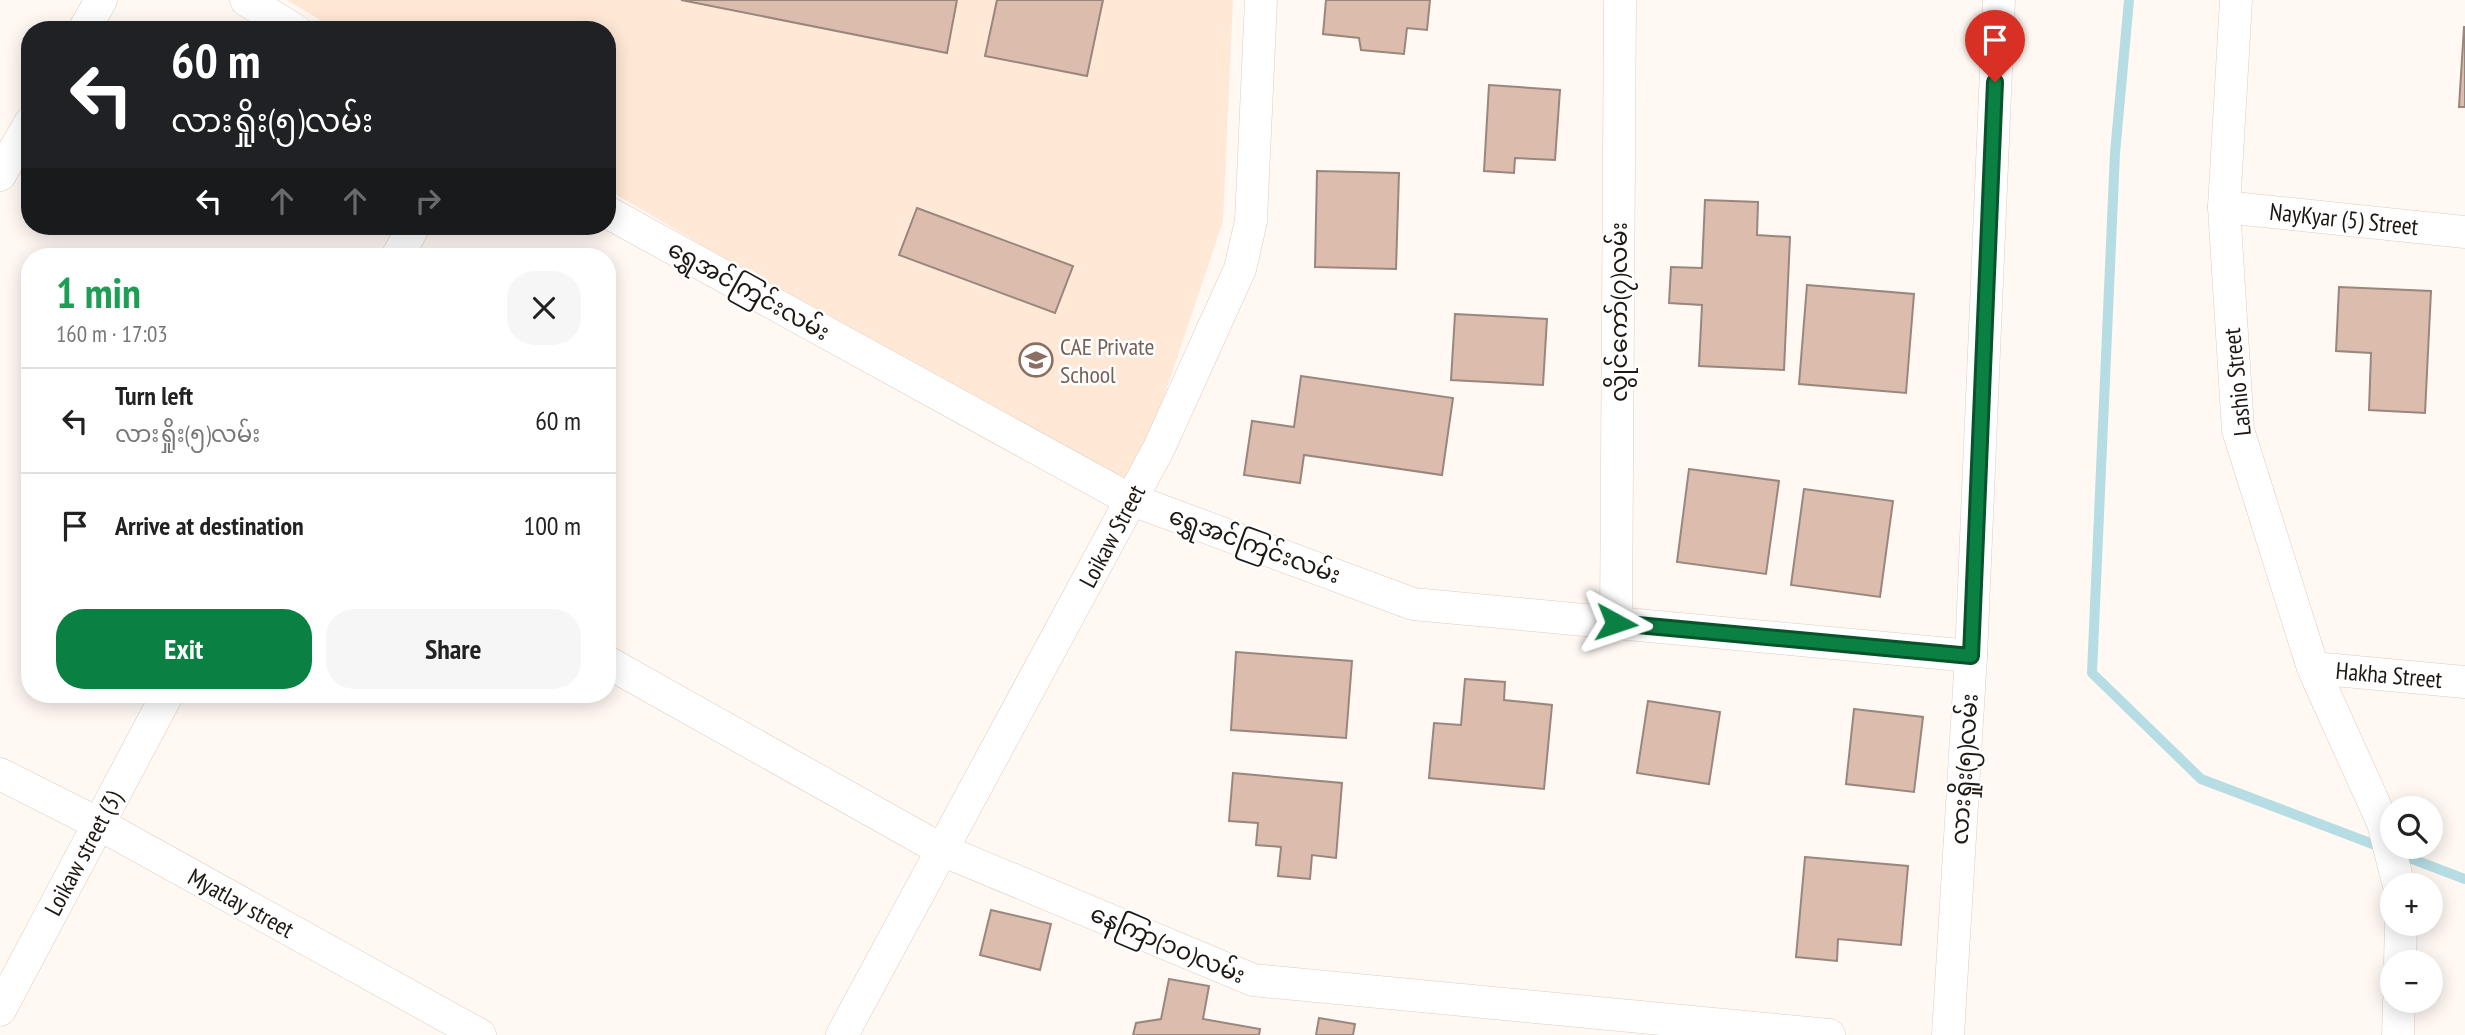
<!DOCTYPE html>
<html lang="en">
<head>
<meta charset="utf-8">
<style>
  body { margin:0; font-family:"PT Sans Narrow","Noto Sans Myanmar",sans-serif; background:#f6f6f6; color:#222; height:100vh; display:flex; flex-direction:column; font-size:26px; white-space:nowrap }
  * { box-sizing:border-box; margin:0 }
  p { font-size:23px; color:#767676 }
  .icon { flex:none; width:38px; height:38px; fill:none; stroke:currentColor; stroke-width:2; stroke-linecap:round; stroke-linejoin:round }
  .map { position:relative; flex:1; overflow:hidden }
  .panel { position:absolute; left:21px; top:248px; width:595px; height:455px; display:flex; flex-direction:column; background:#fff; border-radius:28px; box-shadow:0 4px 18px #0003 }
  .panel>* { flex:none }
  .banner { position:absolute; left:21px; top:21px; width:595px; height:214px; border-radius:28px; box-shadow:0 4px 18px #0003; background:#202124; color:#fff; overflow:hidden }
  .fabs { position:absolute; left:2380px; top:796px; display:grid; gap:14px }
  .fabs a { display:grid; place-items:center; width:63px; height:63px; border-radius:50%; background:#fff; box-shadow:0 4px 18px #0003; font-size:35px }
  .pin { position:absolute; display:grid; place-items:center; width:60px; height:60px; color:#fff; margin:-72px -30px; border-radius:50% 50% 50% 0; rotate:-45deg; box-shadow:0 0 7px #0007 }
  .pin .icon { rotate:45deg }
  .me { position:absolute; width:77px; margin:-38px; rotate:95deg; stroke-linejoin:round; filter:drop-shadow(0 0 5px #0008) }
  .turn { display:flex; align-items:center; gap:24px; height:147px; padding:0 35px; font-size:32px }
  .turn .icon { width:91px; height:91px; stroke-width:2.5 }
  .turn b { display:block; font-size:49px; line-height:60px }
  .lanes { display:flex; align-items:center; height:66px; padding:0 35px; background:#0003; justify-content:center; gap:35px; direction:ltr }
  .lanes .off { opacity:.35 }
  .round { display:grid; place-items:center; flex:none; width:74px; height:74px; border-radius:28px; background:#f6f6f6 }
  .overview { display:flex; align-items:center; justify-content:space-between; height:119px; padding:0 35px }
  h1 { font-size:42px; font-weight:700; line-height:52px; color:#1e9e55 }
  .button { display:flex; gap:14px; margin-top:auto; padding:14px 35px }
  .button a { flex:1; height:80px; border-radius:28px; background:#0b8043; color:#fff; font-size:28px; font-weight:700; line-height:80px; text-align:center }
  .button a+a { background:#f6f6f6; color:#222 }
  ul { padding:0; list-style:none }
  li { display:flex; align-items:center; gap:21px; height:105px; padding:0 35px; border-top:2px solid #e0e0e0 }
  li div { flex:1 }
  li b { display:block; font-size:26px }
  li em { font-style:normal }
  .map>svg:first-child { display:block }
  .built { fill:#ffe8d5 }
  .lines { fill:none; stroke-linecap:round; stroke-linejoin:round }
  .stream { stroke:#b6dde3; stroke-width:10 }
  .building { fill:#dbbcad; stroke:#99877e; stroke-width:2 }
  .street-casing { stroke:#ddcdc0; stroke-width:33 }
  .street { stroke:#fff; stroke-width:32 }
  .route-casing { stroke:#07532c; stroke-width:18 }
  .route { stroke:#0b8043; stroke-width:12 }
  .labels { text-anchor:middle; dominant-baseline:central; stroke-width:5; stroke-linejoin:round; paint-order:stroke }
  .street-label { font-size:24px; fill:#1e1814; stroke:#fff }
  .education-label { font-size:24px; fill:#785e54; stroke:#fff; text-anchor:start }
</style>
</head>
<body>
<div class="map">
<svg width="2465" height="1035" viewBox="0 0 2465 1035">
  <rect width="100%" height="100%" fill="#fff8f3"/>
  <path class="built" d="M287,0h946l-10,221 -93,277 -523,-309v-159h-270z"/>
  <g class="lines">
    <path class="stream" d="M2129,0l-14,153 -23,520 109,106 264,100"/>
  </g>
  <g class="building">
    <path d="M681,0h276l-10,53z"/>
    <path d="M997,0h106l-16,76 -102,-20z"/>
    <path d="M1326,0h104l-3,30 -20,-2 -3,26 -43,-4 -2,-12 -36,-4z"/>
    <path d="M2464,27h1v80h-6z"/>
    <path d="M1489,85l71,5 -5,70 -40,-2 -1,15 -30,-2z"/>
    <path d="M1317,171l82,2 -3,96 -81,-2z"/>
    <path d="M1705,200l53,2 -1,33 33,2 -6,133 -85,-4 3,-61 -33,-2 2,-36 31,1z"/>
    <path d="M917,208l156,58 -18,47 -156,-58z"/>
    <path d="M1807,285l107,9 -8,99 -107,-9z"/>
    <path d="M2339,287l92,4 -6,122 -56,-3 2,-57 -35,-2z"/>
    <path d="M1455,314l92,5 -4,66 -92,-5z"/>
    <path d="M1301,376l152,22 -11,77 -138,-20 -4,28 -56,-8 8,-54 42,6z"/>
    <path d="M1689,469l90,12 -13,93 -89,-12z"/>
    <path d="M1804,489l89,12 -13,96 -89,-12z"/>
    <path d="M1236,652l116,9 -6,77 -115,-8z"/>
    <path d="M1465,679l40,3 -1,18 48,5 -8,84 -115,-11 5,-55 27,2z"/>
    <path d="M1648,701l72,11 -11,72 -72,-11z"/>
    <path d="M1854,709l69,8 -9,75 -68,-8z"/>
    <path d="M1233,773l109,10 -6,75 -24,-3 -2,24 -32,-3 3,-29 -25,-2 2,-22 -29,-2z"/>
    <path d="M1805,857l103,9 -7,79 -63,-6 -1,22 -41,-4z"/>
    <path d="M991,910l60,14 -11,46 -60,-15z"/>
    <path d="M1169,979l40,7 -6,33 57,10 -1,6h-126l3,-12 25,-4z"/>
    <path d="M1319,1018l36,6 -2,11h-37z"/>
  </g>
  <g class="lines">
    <defs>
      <g id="street">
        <path d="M246,0l49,30"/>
        <path d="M2236,0l-12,207 14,223 75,238 70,155 16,63"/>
        <path d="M84,30l17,-30"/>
        <path d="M0,175l30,-52"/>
        <path d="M2224,207l241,25"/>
        <path d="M607,212l520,286 286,106 558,52"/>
        <path d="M397,257l17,-31"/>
        <path d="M1616,623l4,-623"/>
        <path d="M607,662l335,188 311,130 576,55"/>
        <path d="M2313,668l152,14"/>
        <path d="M0,774l99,50 381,211"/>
        <path d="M2400,962l1,-38"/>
        <path d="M0,1010l167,-315"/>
        <path d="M842,1035l317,-587 81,-179 11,-48 10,-221"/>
        <path d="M1948,1035l23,-379 28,-656"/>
        <path d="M2398,1035l1,-34"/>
      </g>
    </defs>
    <use href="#street" class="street-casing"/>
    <use href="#street" class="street"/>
  </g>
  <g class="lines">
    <defs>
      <path id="route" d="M1616,623l355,33 24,-574"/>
    </defs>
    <use href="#route" class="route-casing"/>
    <use href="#route" class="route"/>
  </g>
  <defs>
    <symbol id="school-ring" viewBox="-11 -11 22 22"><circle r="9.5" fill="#fff" stroke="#8d6e63" stroke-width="1.5"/><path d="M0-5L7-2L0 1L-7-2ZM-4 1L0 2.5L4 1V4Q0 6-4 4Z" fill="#8d6e63"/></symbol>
  </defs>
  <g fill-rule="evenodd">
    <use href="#school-ring" x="1017" y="341" width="38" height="38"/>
  </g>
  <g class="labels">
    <g class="street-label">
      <text transform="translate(2344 219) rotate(6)">NayKyar (5) Street</text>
      <text transform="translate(749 290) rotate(29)">ရွှေအင်ကြင်းလမ်း</text>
      <text transform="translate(1618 312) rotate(-90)">လွိုင်ကော်(၇)လမ်း</text>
      <text transform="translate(2237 382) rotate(-96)">Lashio Street</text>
      <text transform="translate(1112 536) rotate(-62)">Loikaw Street</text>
      <text transform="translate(1255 545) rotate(20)">ရွှေအင်ကြင်းလမ်း</text>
      <text transform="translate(2389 675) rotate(5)">Hakha Street</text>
      <text transform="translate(1964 769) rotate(-86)">လားရှိုး(၅)လမ်း</text>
      <text transform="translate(83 853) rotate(-62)">Loikaw street (3)</text>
      <text transform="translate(241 903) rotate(29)">Myatlay street</text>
      <text transform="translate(1168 944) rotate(23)">နေကြာ(၁၀)လမ်း</text>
    </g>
    <g class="education-label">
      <text x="1060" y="346">CAE Private<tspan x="1060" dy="28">School</tspan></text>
    </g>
  </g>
</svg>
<div class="fabs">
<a><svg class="icon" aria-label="search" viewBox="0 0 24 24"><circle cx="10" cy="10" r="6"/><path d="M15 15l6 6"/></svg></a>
<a>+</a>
<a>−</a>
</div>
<div class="pin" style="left:1995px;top:82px;background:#d93025"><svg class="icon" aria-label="arrive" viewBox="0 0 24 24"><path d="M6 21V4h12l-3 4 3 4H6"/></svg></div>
<svg class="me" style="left:1616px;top:623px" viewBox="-20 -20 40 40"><path d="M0-17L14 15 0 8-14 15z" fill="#0b8043" stroke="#fff" stroke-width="4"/></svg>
<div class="banner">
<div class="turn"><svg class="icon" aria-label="left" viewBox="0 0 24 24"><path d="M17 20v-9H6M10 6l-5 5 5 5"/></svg><div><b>60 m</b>လားရှိုး(၅)လမ်း</div></div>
<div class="lanes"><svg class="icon" aria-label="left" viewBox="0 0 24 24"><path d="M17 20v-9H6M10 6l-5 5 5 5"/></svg><svg class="icon off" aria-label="ahead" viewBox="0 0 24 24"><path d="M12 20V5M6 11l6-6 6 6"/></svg><svg class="icon off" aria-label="ahead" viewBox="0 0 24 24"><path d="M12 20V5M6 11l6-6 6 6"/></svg><svg class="icon off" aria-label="right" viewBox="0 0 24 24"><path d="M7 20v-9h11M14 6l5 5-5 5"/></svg></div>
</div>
<section class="panel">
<div class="overview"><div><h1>1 min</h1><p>160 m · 17:03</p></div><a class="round"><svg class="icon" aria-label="close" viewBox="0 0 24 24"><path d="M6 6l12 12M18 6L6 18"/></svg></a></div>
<ul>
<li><svg class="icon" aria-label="left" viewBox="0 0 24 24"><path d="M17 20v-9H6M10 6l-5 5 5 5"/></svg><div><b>Turn left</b><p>လားရှိုး(၅)လမ်း</p></div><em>60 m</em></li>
<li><svg class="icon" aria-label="arrive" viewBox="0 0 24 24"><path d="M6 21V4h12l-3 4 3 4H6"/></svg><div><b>Arrive at destination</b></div><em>100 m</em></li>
</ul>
<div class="button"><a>Exit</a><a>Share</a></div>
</section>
</div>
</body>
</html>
